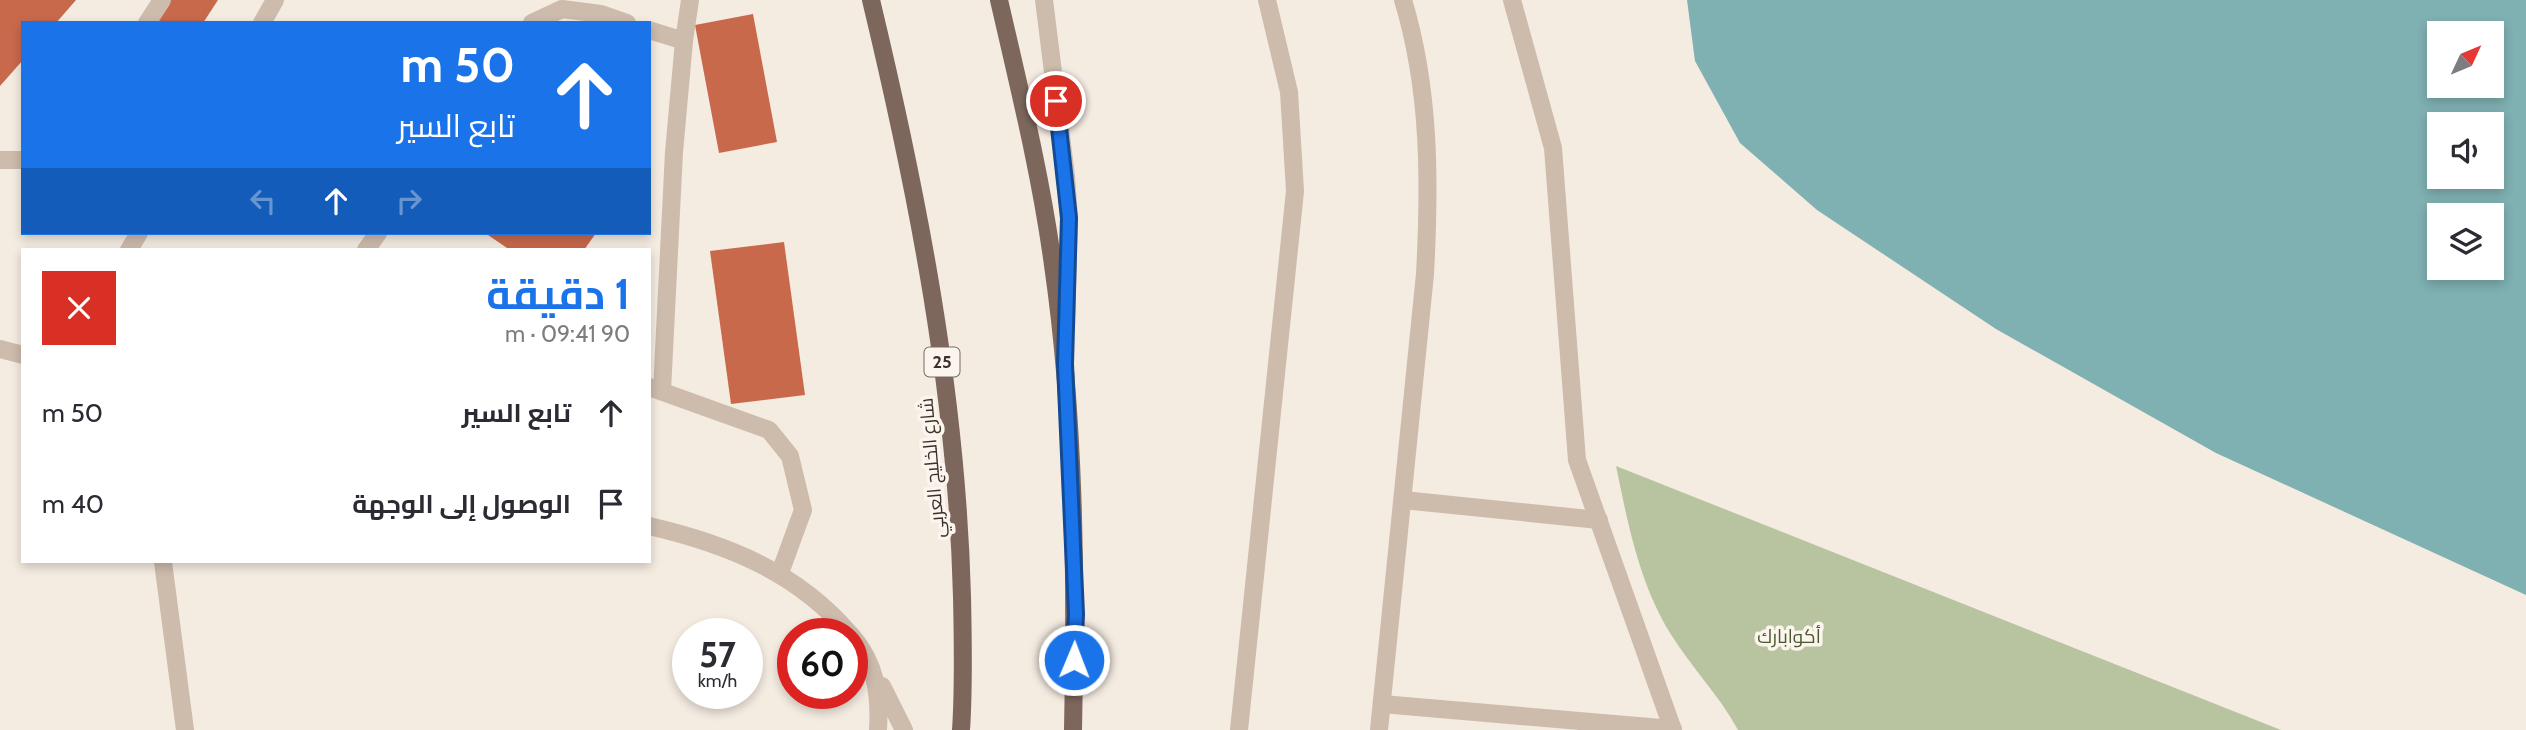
<!DOCTYPE html>
<html lang="ar">
<head>
<meta charset="utf-8">
<style>
  body { margin:0; font-family:Cabin,Cairo,sans-serif; background:#f2f2f3; color:#2b2b33; direction:rtl; height:100vh; display:flex; flex-direction:column; font-size:26px; white-space:nowrap }
  * { box-sizing:border-box; margin:0 }
  p { font-size:23px; color:#7c7c81 }
  .icon { flex:none; width:38px; height:38px; fill:none; stroke:currentColor; stroke-width:2; stroke-linecap:round; stroke-linejoin:round }
  .map { position:relative; flex:1; overflow:hidden; direction:ltr }
  .details { position:absolute; left:21px; top:248px; width:630px; height:315px; display:flex; flex-direction:column; background:#fff; border-radius:0px; box-shadow:0 4px 10px #0003; direction:rtl }
  .details>* { flex:none }
  .top-card { position:absolute; left:21px; top:21px; width:630px; height:214px; border-radius:0px; box-shadow:0 4px 10px #0003; direction:rtl; background:#1a73e8; color:#fff; overflow:hidden }
  .needle { width:46px; rotate:46deg }
  .controls { position:absolute; left:2427px; top:21px; display:grid; gap:14px }
  .controls a { display:grid; place-items:center; width:77px; height:77px; border-radius:0px; background:#fff; box-shadow:0 4px 10px #0003; font-size:35px }
  .speed { position:absolute; left:672px; top:618px; display:flex; gap:14px; font-size:35px; font-weight:700; text-align:center }
  .speed>* { display:grid; place-content:center; width:91px; height:91px; border-radius:50%; background:#fff; box-shadow:0 4px 10px #0003; line-height:1 }
  .speed small { font-size:18px; font-weight:400 }
  .speed .limit { border:10px solid #d22; background:#fff; color:#111 }
  .pin { position:absolute; display:grid; place-items:center; width:60px; height:60px; color:#fff; margin:-30px; border:4px solid #fff; border-radius:50%; box-shadow:0 2px 7px #0007 }
  .me { position:absolute; width:77px; margin:-38px; rotate:1deg; stroke-linejoin:round; filter:drop-shadow(0 0 5px #0008) }
  .turn { display:flex; align-items:center; gap:24px; height:147px; padding:0 21px; font-size:32px }
  .turn .icon { width:91px; height:91px; stroke-width:2.5 }
  .turn b { display:block; font-size:49px; line-height:60px }
  .lanes { display:flex; align-items:center; height:66px; padding:0 21px; background:#0003; justify-content:center; gap:35px; direction:ltr }
  .lanes .off { opacity:.35 }
  .round { display:grid; place-items:center; flex:none; width:74px; height:74px; border-radius:0px; background:#f2f2f3 }
  .overview { display:flex; align-items:center; justify-content:space-between; height:119px; padding:0 21px }
  h1 { font-size:42px; font-weight:700; line-height:52px; color:#1a73e8 }
  ul { padding:0; list-style:none }
  li { display:flex; align-items:center; gap:21px; height:91px; padding:0 21px }
  li div { flex:1 }
  li b { display:block; font-size:26px }
  li em { font-style:normal }
  .map>svg:first-child { display:block }
  .green { fill:#b8c4a0 }
  .water { fill:#7fb0b2; fill-rule:evenodd }
  .building { fill:#c8694b }
  .lines { fill:none; stroke-linecap:round; stroke-linejoin:round }
  .service { stroke:#cdbbac; stroke-width:18 }
  .pedestrian { stroke:#cdbbac; stroke-width:18 }
  .primary { stroke:#7d675c; stroke-width:18 }
  .route-casing { stroke:#114b97; stroke-width:18 }
  .route { stroke:#1a73e8; stroke-width:12 }
  .labels { text-anchor:middle; dominant-baseline:central; stroke-width:7; stroke-linejoin:round; paint-order:stroke }
  .shield { fill:#fbf5ee; stroke:#756b66; stroke-width:2 }
  .shield-label { font-size:18px; font-weight:bold; fill:#3b302b }
  .street-label { font-size:19px; fill:#3b302b; stroke:#fbf5ee }
  .park-label { font-size:19px; fill:#4a5a2e; stroke:#fbf5ee }
</style>
</head>
<body>
<div class="map">
<svg width="2526" height="730" viewBox="0 0 2526 730">
  <rect width="100%" height="100%" fill="#f4ebe1"/>
  <path class="green" d="M1616,466l665,264h-543c-19,-35 -47,-63 -68,-97 -31,-51 -42,-109 -54,-167z"/>
  <path class="water" d="M1687,0h839v595l-310,-142 -220,-124 -179,-119 -77,-67 -45,-82zM2440,33h52v53h-52zM2440,124h52v53h-52zM2440,215h52v53h-52z"/>
  <g class="building">
    <path d="M0,0h76l-20,23h-33v37l-23,26z"/>
    <path d="M167,0h51l-15,23h-51z"/>
    <path d="M753,14l24,128 -58,11 -24,-128z"/>
    <path d="M485,233h111l-12,17h-74z"/>
    <path d="M784,242l21,153 -74,9 -21,-153z"/>
  </g>
  <g class="lines">
    <g class="service">
      <path d="M1044,0l22,176 3,42 -3,107"/>
      <path d="M147,23l15,-23"/>
      <path d="M262,23l13,-23"/>
      <path d="M532,23l30,-14 39,5 26,9"/>
      <path d="M649,30l35,11 -10,111 -12,239"/>
      <path d="M684,41l6,-41"/>
      <path d="M0,160h23"/>
      <path d="M129,250l10,-17"/>
      <path d="M366,250l12,-17"/>
      <path d="M0,349l23,6"/>
      <path d="M649,387l120,43 21,26 13,54 -23,63"/>
      <path d="M649,526c78,18 148,46 201,108"/>
      <path d="M163,562l22,168"/>
      <path d="M852,636c24,28 28,58 26,94"/>
      <path d="M882,686l22,44"/>
      <path d="M1239,730l56,-539 -6,-99 -22,-92"/>
      <path d="M1379,730l46,-456c5,-93 5,-185 -22,-274"/>
    </g>
    <g class="pedestrian">
      <path d="M1512,0l41,148 24,312 96,270"/>
      <path d="M1403,500l196,20"/>
      <path d="M1382,704l291,25"/>
    </g>
    <g class="primary">
      <path d="M871,0c47,196 86,395 91,597 1,44 2,89 -1,133"/>
      <path d="M999,0c20,87 42,176 54,265 22,153 23,310 20,465"/>
    </g>
  </g>
  <g class="lines">
    <defs>
      <path id="route" d="M1056,101l13,117 -4,146 11,250 -2,46"/>
    </defs>
    <use href="#route" class="route-casing"/>
    <use href="#route" class="route"/>
  </g>
  <g class="labels">
    <rect class="shield" x="924.5" y="347.5" width="35" height="29" rx="5"/>
    <g class="shield-label">
      <text x="942" y="362">25</text>
    </g>
    <g class="street-label">
      <text transform="translate(932 468) rotate(-95)">شارع الخليج العربي</text>
    </g>
    <g class="park-label">
      <text x="1789" y="636">أكوابارك</text>
    </g>
  </g>
</svg>
<div class="controls">
<a><svg class="needle" viewBox="-14 -14 28 28"><path d="M0-13l5 13h-10z" fill="#e53935"/><path d="M0 13l5-13h-10z" fill="#7c7c81"/></svg></a>
<a><svg class="icon" aria-label="sound" viewBox="0 0 24 24"><path d="M4 9h4l5-4v14l-5-4H4zM17 9q2 3 0 6"/></svg></a>
<a><svg class="icon" aria-label="layers" viewBox="0 0 24 24"><path d="M12 4l9 5-9 5-9-5zM3 14l9 5 9-5"/></svg></a>
</div>
<div class="speed"><div>57<small>km/h</small></div><div class="limit">60</div></div>
<div class="pin" style="left:1056px;top:101px;background:#d93025"><svg class="icon" aria-label="arrive" viewBox="0 0 24 24"><path d="M6 21V4h12l-3 4 3 4H6"/></svg></div>
<svg class="me" style="left:1074px;top:660px" viewBox="-20 -20 40 40"><circle r="17" fill="#1a73e8" stroke="#fff" stroke-width="3"/><path d="M0-11L8 9 0 5-8 9z" fill="#fff"/></svg>
<div class="top-card">
<div class="turn"><svg class="icon" aria-label="ahead" viewBox="0 0 24 24"><path d="M12 20V5M6 11l6-6 6 6"/></svg><div><b>50 m</b>تابع السير</div></div>
<div class="lanes"><svg class="icon off" aria-label="left" viewBox="0 0 24 24"><path d="M17 20v-9H6M10 6l-5 5 5 5"/></svg><svg class="icon" aria-label="ahead" viewBox="0 0 24 24"><path d="M12 20V5M6 11l6-6 6 6"/></svg><svg class="icon off" aria-label="right" viewBox="0 0 24 24"><path d="M7 20v-9h11M14 6l5 5-5 5"/></svg></div>
</div>
<section class="details">
<div class="overview"><div><h1>1 دقيقة</h1><p>90 m · 09:41</p></div><a class="round" style="background:#d93025;color:#fff"><svg class="icon" aria-label="close" viewBox="0 0 24 24"><path d="M6 6l12 12M18 6L6 18"/></svg></a></div>
<ul>
<li><svg class="icon" aria-label="ahead" viewBox="0 0 24 24"><path d="M12 20V5M6 11l6-6 6 6"/></svg><div><b>تابع السير</b></div><em>50 m</em></li>
<li><svg class="icon" aria-label="arrive" viewBox="0 0 24 24"><path d="M6 21V4h12l-3 4 3 4H6"/></svg><div><b>الوصول إلى الوجهة</b></div><em>40 m</em></li>
</ul>
</section>
</div>
</body>
</html>
